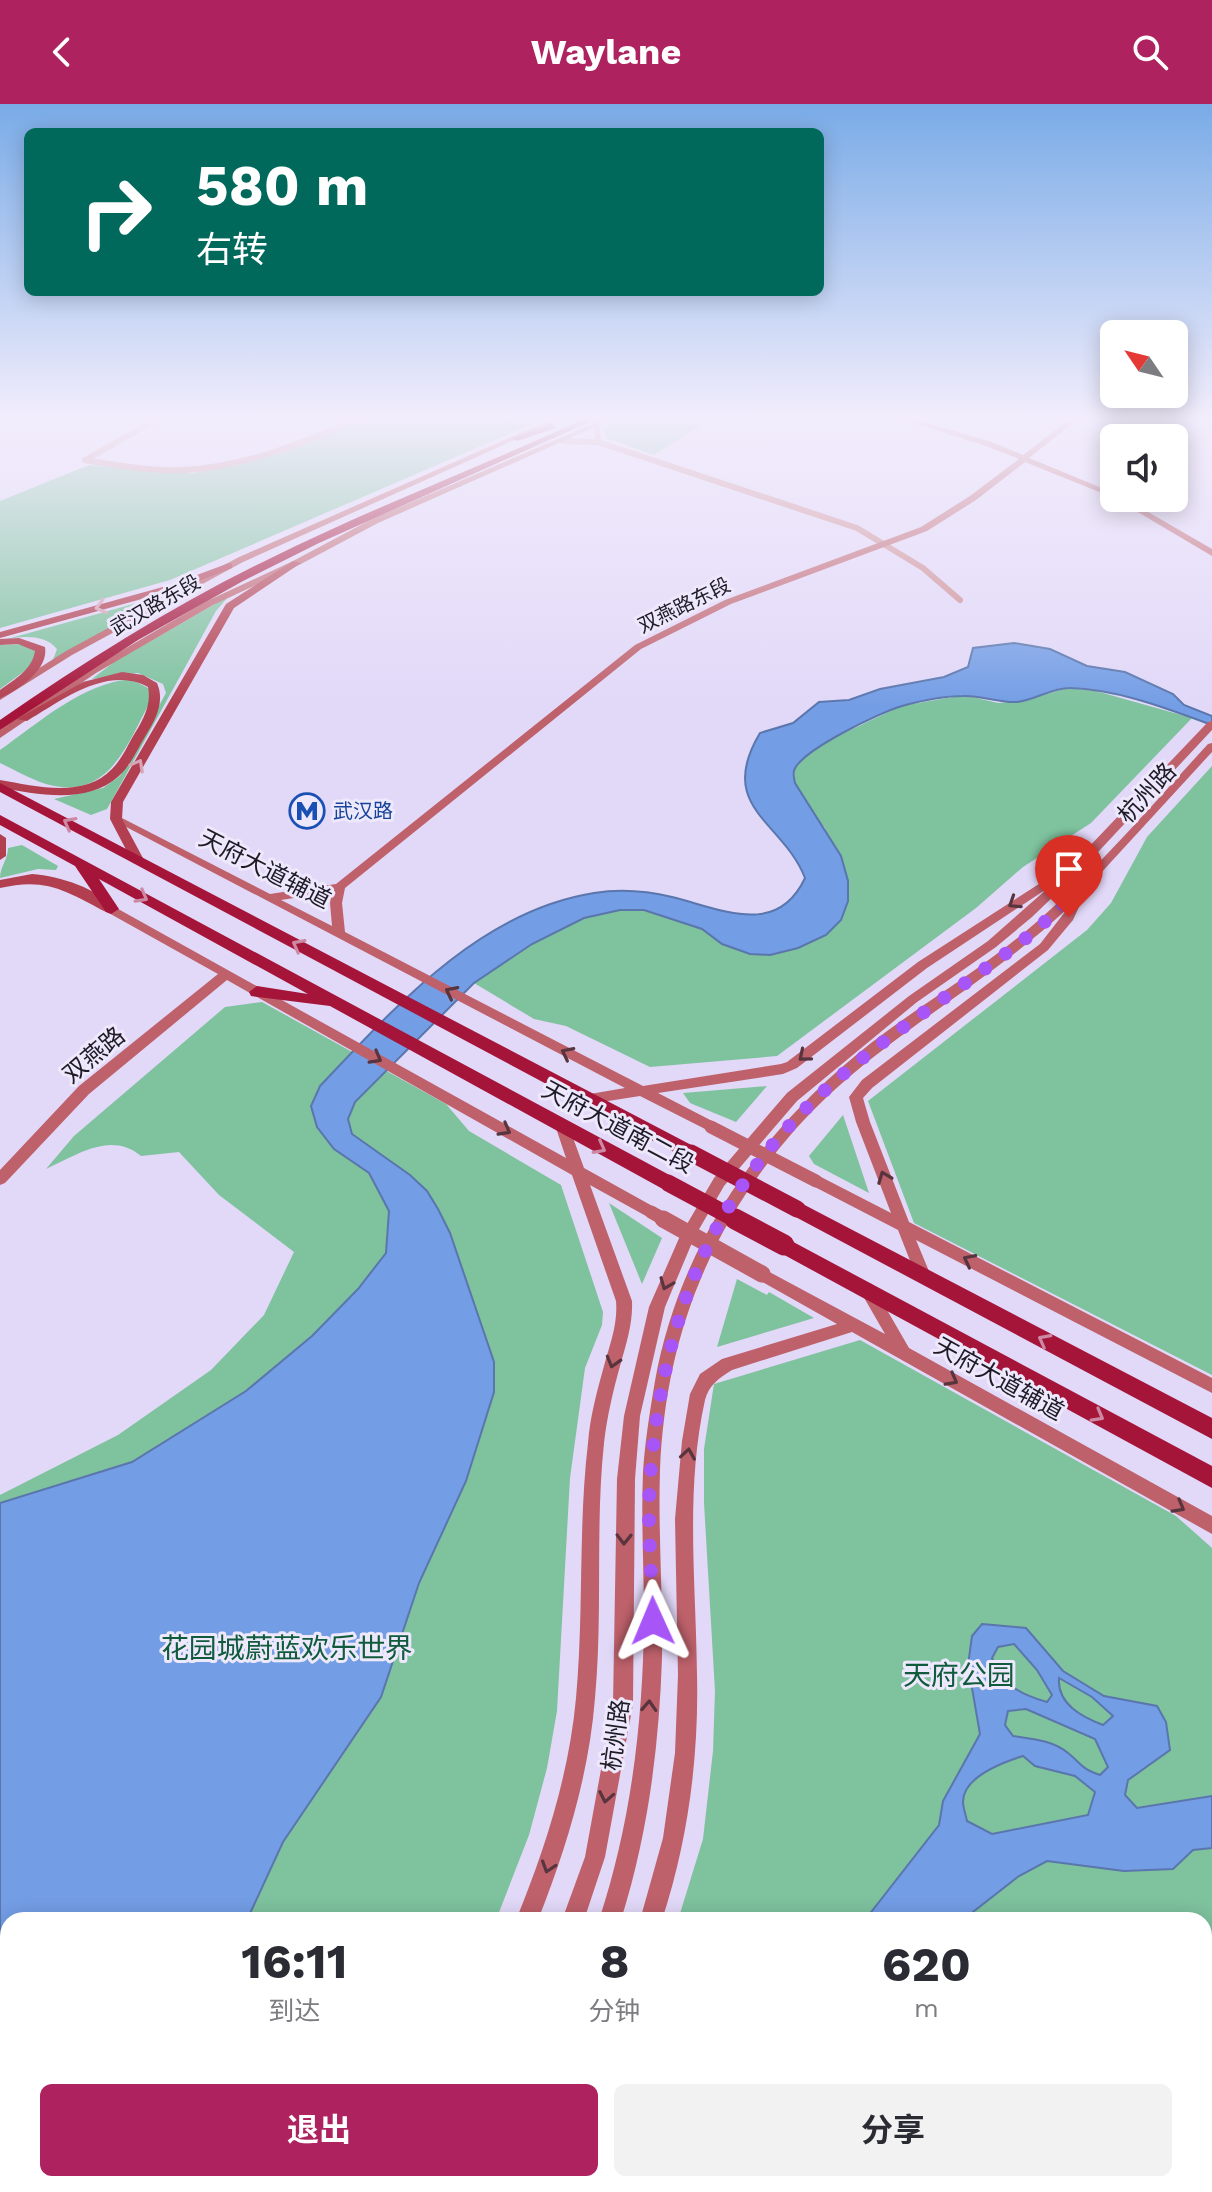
<!DOCTYPE html>
<html lang="zh">
<head>
<meta charset="utf-8">
<style>
  body { margin:0; font-family:"Work Sans","Noto Sans SC",sans-serif; background:#f2f2f3; color:#2b2b33; height:100vh; display:flex; flex-direction:column; font-size:30px; white-space:nowrap }
  * { box-sizing:border-box; margin:0 }
  p { font-size:26px; color:#7c7c81 }
  .icon { flex:none; width:44px; height:44px; fill:none; stroke:currentColor; stroke-width:2; stroke-linecap:round; stroke-linejoin:round }
  .map { position:relative; flex:1; overflow:hidden }
  .drawer { position:absolute; left:0px; top:1808px; width:1212px; height:280px; display:flex; flex-direction:column; background:#fff; border-radius:24px 24px 0 0; box-shadow:0 4px 20px #0003 }
  .drawer>* { flex:none }
  .banner { position:absolute; left:24px; top:24px; width:800px; height:168px; border-radius:12px; box-shadow:0 4px 20px #0003; background:#00695c; color:#fff; overflow:hidden }
  .needle { width:52px; rotate:305deg }
  .tools { position:absolute; left:1100px; top:216px; display:grid; gap:16px }
  .tools a { display:grid; place-items:center; width:88px; height:88px; border-radius:12px; background:#fff; box-shadow:0 4px 20px #0003; font-size:40px }
  .pin { position:absolute; display:grid; place-items:center; width:68px; height:68px; color:#fff; margin:-82px -34px; border-radius:50% 50% 50% 0; rotate:-45deg; box-shadow:0 0 8px #0007 }
  .pin .icon { rotate:45deg }
  .me { position:absolute; width:88px; margin:-44px; rotate:359deg; stroke-linejoin:round; filter:drop-shadow(0 0 6px #0008) }
  .turn { display:flex; align-items:center; gap:28px; height:168px; padding:0 40px; font-size:36px }
  .turn .icon { width:104px; height:104px; stroke-width:2.5 }
  .turn b { display:block; font-size:56px; line-height:68px }
  .eta { display:flex; justify-content:space-evenly; align-items:center; height:136px; text-align:center }
  .eta b { font-size:48px; font-weight:700; line-height:56px }
  .action { display:flex; gap:16px; margin-top:auto; padding:16px 40px }
  .action a { flex:1; height:92px; border-radius:12px; background:#ae225f; color:#fff; font-size:32px; font-weight:700; line-height:92px; text-align:center }
  .action a+a { background:#f2f2f3; color:#2b2b33 }
  header { display:flex; justify-content:space-between; align-items:center; height:104px; padding:0 40px; background:#ae225f; color:#fff; font-size:36px; font-weight:700 }
  .map>svg:first-child { display:block }
  .green { fill:#7ec29e }
  .water { fill:#739de5; stroke:#5a76ac; stroke-width:2; fill-rule:evenodd }
  .lines { fill:none; stroke-linecap:round; stroke-linejoin:round }
  .street { stroke:#cc8c90; stroke-width:6 }
  .secondary { fill:#be616b; fill-rule:evenodd }
  .primary { fill:#b23f50; fill-rule:evenodd }
  .highway { fill:#a51439; fill-rule:evenodd }
  .secondary-bridge-far1 { stroke:#be616b; stroke-width:13 }
  .secondary-bridge { stroke:#be616b; stroke-width:17 }
  .highway-bridge-far1 { stroke:#a51439; stroke-width:17 }
  .highway-bridge { stroke:#a51439; stroke-width:21 }
  .oneway { stroke:#d5a4b7 }
  .oneway2 { stroke:#cd89a4 }
  .oneway3 { stroke:#57343e }
  .route { stroke:#a855f7; stroke-width:14; stroke-dasharray:0 25.2 }
  .labels { text-anchor:middle; dominant-baseline:central; stroke-width:6; stroke-linejoin:round; paint-order:stroke }
  .far-street-label { font-size:20px; fill:#1f1b26; stroke:#ede8fb }
  .far-transit-label { font-size:20px; fill:#164399; stroke:#ede8fb; text-anchor:start }
  .street-label { font-size:24px; fill:#1f1b26; stroke:#ede8fb }
  .near-park-label { font-size:28px; fill:#105b3c; stroke:#ede8fb }
</style>
</head>
<body>
<header><svg class="icon" aria-label="back" viewBox="0 0 24 24"><path d="M15 5l-7 7 7 7"/></svg>Waylane<svg class="icon" aria-label="search" viewBox="0 0 24 24"><circle cx="10" cy="10" r="6"/><path d="M15 15l6 6"/></svg></header>
<div class="map">
<svg width="1212" height="2088" viewBox="0 0 1212 2088">
  <rect width="100%" height="100%" fill="#e2d8f8"/>
  <g class="green">
    <path d="M378,311h175l-383,165 -170,48v-127l89,-36 104,8 39,-7 73,-23z"/>
    <path d="M632,311h86l-64,40 -48,-17 -1,-10z"/>
    <path d="M169,490l-116,66 4,-11c-13,-16 -39,-13 -57,-8z"/>
    <path d="M229,492l-13,15 -109,198 -16,6 -37,-16 49,-11 17,-12 46,-83 -3,-9 -25,-11 -46,6 22,-17z"/>
    <path d="M21,540l12,4 4,7 -4,10 -33,24v-44z"/>
    <path d="M131,575l19,10 1,11c-24,44 -42,102 -105,84 -16,-5 -31,-14 -46,-21v-13c40,-28 81,-66 131,-71z"/>
    <path d="M1067,584l29,3 96,27 -101,105 -68,44 -47,41 -199,148 -127,11 -84,-41 -32,-7 -60,-36 58,-39 51,-26 37,-8h24l58,19 20,15 28,10 20,1 28,-7 28,-13 15,-15 7,-19 -23,-73 -18,-21 -12,-24 -1,-13 9,-12 18,-14 80,-38 63,-11 34,8 24,-2z"/>
    <path d="M1212,662v609l-298,-152 -46,-122 219,-171 24,-27 36,-66z"/>
    <path d="M22,741l36,21 -2,4 -18,-1 -38,9c0,-12 8,-18 8,-30z"/>
    <path d="M262,898l184,102 23,27 92,54 42,127 -1,13 -17,43 -15,110 -13,233 -10,57 -18,67 -33,85h-488v264h372l-3,8h-377v-697l118,-60 93,-65 53,-55 30,-63 -75,-57 -40,-43 -38,4c-31,-25 -63,-1 -95,13l28,-33 151,-129z"/>
    <path d="M767,982l-31,36 -46,-19 -7,-10z"/>
    <path d="M843,1011l26,78 -55,-29 -5,-8z"/>
    <path d="M609,1099l53,35 -20,46z"/>
    <path d="M737,1175l30,16 2,-3 45,26 -97,29z"/>
    <path d="M860,1236l316,176 36,32v644h-650l4,-8h638v-264h-526l25,-81 10,-88 2,-60 -11,-188v-54l10,-65z"/>
  </g>
  <g class="water">
    <path d="M1014,539l36,6 37,17 38,6 48,22 11,11 28,11v9c-44,-16 -95,-36 -142,-37 -19,0 -35,12 -53,14 -19,1 -36,-7 -54,-6 -19,0 -43,5 -61,10 -21,6 -103,45 -108,65 -1,4 0,8 1,12l46,73 7,25v20l-7,19 -15,15 -28,13 -28,7 -20,-1 -28,-10 -20,-15 -58,-19h-24l-36,8 -52,26 -58,39 -119,119 -7,17 4,15 58,41 17,16 11,18 12,24 44,129v30l-28,89 -47,102 -38,114 -98,145 -36,78h-239v264h221l-4,8h-225v-689l132,-41 114,-71 66,-55 46,-47 28,-36 3,-42 -20,-38 -35,-24 -17,-22 -6,-21 9,-20c76,-80 160,-175 274,-193 26,-4 53,-2 78,4 49,12 105,41 133,-19 -22,-57 -90,-70 -45,-145l33,-10 26,-21 30,-2 31,-11 64,-12 24,-10 5,-19z"/>
    <path d="M982,1520l44,4 37,43 41,25 53,10 9,16 4,28 -42,30 -3,15 12,13 75,-12v52l-19,2 -20,19 -49,2 -77,-10 -28,15 -46,36 -5,8h-103l74,-95 4,-24 37,-67 -12,-69 4,-29zM1014,1540l23,26 15,25 -5,7c-28,-8 -44,-17 -55,-44l6,-11zM1059,1574l33,19 21,19 -10,9c-21,-8 -46,-21 -44,-47zM1026,1605l69,30 13,28 -8,8c-19,-6 -18,-11 -32,-22 -16,-13 -36,-14 -55,-17l-8,-11 3,-14zM1023,1652l12,10 40,10 20,16 -7,23 -96,19 -25,-13c-1,-6 -4,-13 -4,-19 0,-26 41,-40 60,-46z"/>
  </g>
  <g class="lines">
    <g class="street">
      <path d="M563,337l35,1 -1,-16"/>
      <path d="M598,338l259,86 66,40 37,32"/>
      <path d="M85,356c32,5 66,12 99,10 63,-3 126,-30 183,-55"/>
      <path d="M85,356l80,-45"/>
    </g>
    <g class="secondary">
      <path d="M561,311h9l-327,147 -171,93 -72,45v-7l66,-42 171,-93z"/>
      <path d="M613,311h9l-244,108 -79,42 -86,40 -117,68 -96,65v-8l90,-61 117,-68 86,-40 79,-42z"/>
      <path d="M888,311h11l93,27 31,13 52,-40h8l-54,43 85,35v5h10l88,51v7l-98,-58 -89,-36 -49,38 -49,31 -196,73 -90,45 -296,239 -3,15 3,29 298,154 138,-22 6,-2 131,-100 138,-89h8l144,-151 4,-1v9l-127,136 -53,51 -36,30 -79,55 -120,99 -73,85 -30,52 -29,69 -25,109 -5,63 -2,225 -28,153 -21,63h-22l23,-63 28,-153 4,-225 7,-63 25,-109 31,-71 34,-58 73,-85 122,-97 79,-55 60,-53 -121,80 -130,100 -14,6 -125,19 58,30 2,4 -7,5 -71,-36 -51,8 -5,-1 -2,-4 2,-4 41,-7 -514,-269 5,-3 4,1 150,77 66,-10 299,-239 90,-45 196,-73 49,-31 49,-37 -33,-13zM332,788l-2,11 2,23 -51,-26z"/>
      <path d="M1212,639v9l-124,135 -15,33 -25,30 -176,138 -9,10 7,24 39,100 303,156v15l-296,-153 15,36 -3,5 -5,1 -5,-1 -20,-51 -87,-45 -2,-4 2,-4h10l70,36 -35,-91 -7,-25 13,-17 178,-136 28,-36c-88,83 -201,136 -280,230 -82,96 -123,206 -128,332 -2,63 3,125 2,188 -3,89 -14,176 -41,262h-22c32,-97 44,-198 45,-300 0,-49 -3,-99 -1,-148 2,-31 7,-61 12,-91 25,-139 107,-252 216,-338 51,-39 106,-71 155,-112 67,-56 123,-123 182,-187z"/>
      <path d="M111,801l455,253 -10,-30 7,-5 5,1 16,44 72,40 2,4 -2,4h-10l-56,-31 42,116c1,23 -6,43 -12,65 -7,25 -13,51 -16,77 -9,85 -1,170 -9,255 -6,77 -29,151 -57,222h-22c29,-71 53,-145 60,-222 8,-85 2,-170 12,-255 2,-26 9,-52 16,-77 6,-22 14,-42 12,-65l-44,-126 -345,-195 -138,114 -84,89 -5,2v-15l79,-84 139,-112 -111,-62 -2,-3z"/>
      <path d="M762,1164l123,66 -26,-45 3,-5 5,-2 5,2 37,64 303,168v18l-360,-202 -120,38c-13,8 -23,15 -27,30 -20,90 -9,183 -8,274 2,83 -9,167 -35,246h-22l23,-82 12,-85 3,-78 -3,-156 7,-78 8,-47 10,-20 22,-15 115,-35 -80,-45 -3,-5 3,-5z"/>
      <path d="M412,2080h24l-3,8h-24z"/>
      <path d="M437,2080h25l-3,8h-25z"/>
      <path d="M485,2080h24l-3,8h-24z"/>
      <path d="M514,2080h25l-3,8h-25z"/>
    </g>
    <g class="primary">
      <path d="M293,457l8,2 -67,45 -111,194 -1,17 22,41 -6,4 -5,-1 -23,-44 1,-17 115,-198z"/>
      <path d="M229,459l3,1v4l-54,21 -178,49v-6l170,-47z"/>
      <path d="M19,534l26,9c4,22 -26,43 -45,51v-8c15,-11 32,-20 35,-39l-17,-7 -18,1v-6z"/>
      <path d="M122,568l21,3 14,8c8,18 -1,36 -11,52 -8,13 -15,30 -27,41 -32,29 -81,18 -119,12v-8c36,6 83,19 112,-11 9,-9 14,-20 20,-31 10,-16 20,-32 16,-51 -41,-22 -87,14 -121,34l-10,-2 66,-37z"/>
      <path d="M0,730l6,4v18l-6,4z"/>
      <path d="M32,770c29,2 65,15 86,35l-7,4 -5,-1c-40,-21 -60,-35 -106,-24v-8z"/>
    </g>
    <g class="highway">
      <path d="M593,311h12l-286,128 -76,38 -105,59 -138,90v-10c87,-60 176,-116 271,-162 105,-52 216,-94 322,-143z"/>
      <path d="M553,319l3,5 -39,13 -5,-3z"/>
      <path d="M0,679l697,365 3,5 -3,5h-12l-685,-366z"/>
      <path d="M0,711l675,363 2,5 -2,5h-14l-331,-182 -79,-10 -2,-4 8,-6 51,8 -209,-115 20,30 -8,5 -5,-2 -31,-46 -75,-41z"/>
      <path d="M797,1097l415,217v21l-422,-225 -2,-5 2,-5z"/>
      <path d="M784,1133l428,229v22l-435,-237 -3,-6 3,-6z"/>
    </g>
    <g class="secondary-bridge-far1">
      <path d="M711,1023l105,54"/>
      <path d="M651,1108l16,9"/>
    </g>
    <path class="secondary-bridge" d="M663,1115l99,55"/>
    <g class="highway-bridge-far1">
      <path d="M691,1049l106,56"/>
      <path d="M668,1079l71,38"/>
    </g>
    <path class="highway-bridge" d="M735,1115l49,26"/>
  </g>
  <defs><path id="oneway-chevron" d="M-2-3.5L2.5 0L-2 3.5" fill="none" stroke-width="1.6" stroke-linecap="round" stroke-linejoin="round" transform="scale(2)"/></defs>
  <g class="oneway">
    <use href="#oneway-chevron" transform="translate(101 503) rotate(165)"/>
    <use href="#oneway-chevron" transform="translate(138 661) rotate(-61)"/>
  </g>
  <g class="oneway2">
    <use href="#oneway-chevron" transform="translate(69 719) rotate(-152)"/>
    <use href="#oneway-chevron" transform="translate(142 793) rotate(29)"/>
    <use href="#oneway-chevron" transform="translate(298 841) rotate(-152)"/>
    <use href="#oneway-chevron" transform="translate(600 1044) rotate(28)"/>
    <use href="#oneway-chevron" transform="translate(1044 1236) rotate(-152)"/>
    <use href="#oneway-chevron" transform="translate(1098 1312) rotate(29)"/>
  </g>
  <g class="oneway3">
    <use href="#oneway-chevron" transform="translate(1014 799) rotate(147)"/>
    <use href="#oneway-chevron" transform="translate(451 888) rotate(-153)"/>
    <use href="#oneway-chevron" transform="translate(567 949) rotate(-153)"/>
    <use href="#oneway-chevron" transform="translate(804 952) rotate(140)"/>
    <use href="#oneway-chevron" transform="translate(376 954) rotate(29)"/>
    <use href="#oneway-chevron" transform="translate(505 1026) rotate(29)"/>
    <use href="#oneway-chevron" transform="translate(884 1073) rotate(-111)"/>
    <use href="#oneway-chevron" transform="translate(969 1156) rotate(-153)"/>
    <use href="#oneway-chevron" transform="translate(666 1180) rotate(112)"/>
    <use href="#oneway-chevron" transform="translate(613 1258) rotate(106)"/>
    <use href="#oneway-chevron" transform="translate(952 1276) rotate(29)"/>
    <use href="#oneway-chevron" transform="translate(688 1350) rotate(-81)"/>
    <use href="#oneway-chevron" transform="translate(1179 1403) rotate(29)"/>
    <use href="#oneway-chevron" transform="translate(624 1435) rotate(91)"/>
    <use href="#oneway-chevron" transform="translate(649 1602) rotate(-87)"/>
    <use href="#oneway-chevron" transform="translate(606 1693) rotate(101)"/>
    <use href="#oneway-chevron" transform="translate(548 1763) rotate(108)"/>
  </g>
  <linearGradient id="sky" x2="0" y2="1"><stop stop-color="#79abe7"/><stop offset="0.52" stop-color="#f2edfc"/><stop offset="1" stop-color="#f2edfc" stop-opacity="0"/></linearGradient>
  <rect width="1212" height="603" fill="url(#sky)"/>
  <g class="lines">
    <path class="route" d="M653,1517c-1,-46 -6,-94 -3,-140 12,-164 63,-296 191,-405 58,-50 124,-90 185,-138 22,-17 41,-39 61,-58l-18,37"/>
  </g>
  <defs>
    <symbol id="metro-ring" viewBox="-11 -11 22 22"><circle r="9.5" fill="#ede8fb" stroke="#1a4fb4" stroke-width="1.5"/><path d="M-5.5 5V-5H-3L0 0L3-5H5.5V5H3V-.5L0 4L-3-.5V5Z" fill="#1a4fb4"/></symbol>
  </defs>
  <g fill-rule="evenodd">
    <use href="#metro-ring" x="287" y="687" width="40" height="40"/>
  </g>
  <g class="labels">
    <g class="far-street-label">
      <text transform="translate(155 501) rotate(-30)">武汉路东段</text>
      <text transform="translate(684 501) rotate(-26)">双燕路东段</text>
    </g>
    <g class="far-transit-label">
      <text x="333" y="707">武汉路</text>
    </g>
    <g class="street-label">
      <text transform="translate(1147 689) rotate(-47)">杭州路</text>
      <text transform="translate(265 765) rotate(27)">天府大道辅道</text>
      <text transform="translate(94 951) rotate(-40)">双燕路</text>
      <text transform="translate(618 1023) rotate(28)">天府大道南二段</text>
      <text transform="translate(999 1275) rotate(29)">天府大道辅道</text>
      <text transform="translate(616 1631) rotate(-82)">杭州路</text>
    </g>
    <g class="near-park-label">
      <text x="287" y="1544">花园城蔚蓝欢乐世界</text>
      <text x="959" y="1571">天府公园</text>
    </g>
  </g>
</svg>
<div class="tools">
<a><svg class="needle" viewBox="-14 -14 28 28"><path d="M0-13l5 13h-10z" fill="#e53935"/><path d="M0 13l5-13h-10z" fill="#7c7c81"/></svg></a>
<a><svg class="icon" aria-label="sound" viewBox="0 0 24 24"><path d="M4 9h4l5-4v14l-5-4H4zM17 9q2 3 0 6"/></svg></a>
</div>
<div class="pin" style="left:1069px;top:813px;background:#d93025"><svg class="icon" aria-label="arrive" viewBox="0 0 24 24"><path d="M6 21V4h12l-3 4 3 4H6"/></svg></div>
<svg class="me" style="left:653px;top:1517px" viewBox="-20 -20 40 40"><path d="M0-17L14 15 0 8-14 15z" fill="#a855f7" stroke="#fff" stroke-width="4"/></svg>
<div class="banner">
<div class="turn"><svg class="icon" aria-label="right" viewBox="0 0 24 24"><path d="M7 20v-9h11M14 6l5 5-5 5"/></svg><div><b>580 m</b>右转</div></div>
</div>
<section class="drawer">
<div class="eta">
<div><b>16:11</b><p>到达</p></div>
<div><b>8</b><p>分钟</p></div>
<div><b>620</b><p>m</p></div>
</div>
<div class="action"><a>退出</a><a>分享</a></div>
</section>
</div>
</body>
</html>
